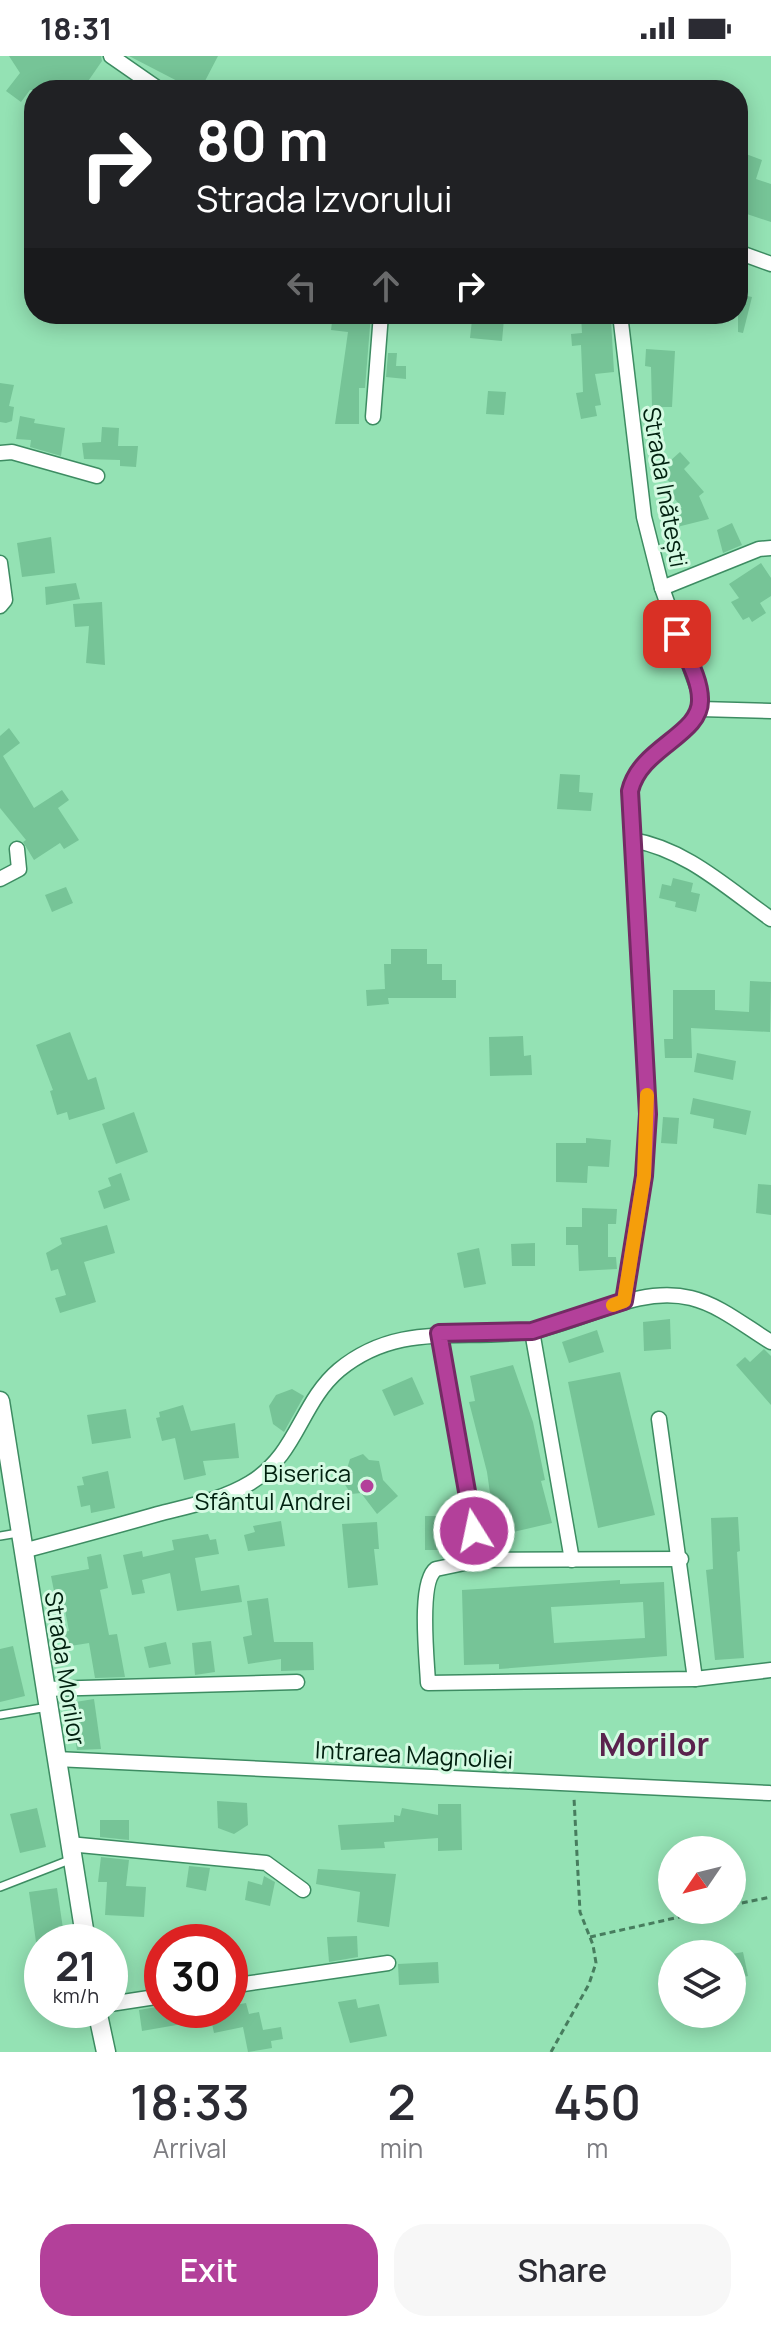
<!DOCTYPE html>
<html lang="en">
<head>
<meta charset="utf-8">
<style>
  body { margin:0; font-family:Manrope,sans-serif; background:#f7f7f7; color:#2b2b33; height:100vh; display:flex; flex-direction:column; font-size:30px; white-space:nowrap }
  * { box-sizing:border-box; margin:0 }
  p { font-size:26px; color:#7c7c81 }
  .icon { flex:none; width:44px; height:44px; fill:none; stroke:currentColor; stroke-width:2; stroke-linecap:round; stroke-linejoin:round }
  .map { position:relative; height:1996px; overflow:hidden }
  .side { display:flex; flex-direction:column; background:#fff; flex:1 }
  .side>* { flex:none }
  .banner { position:absolute; left:24px; top:24px; width:724px; height:244px; border-radius:32px; box-shadow:0 4px 20px #0003; background:#202124; color:#fff; overflow:hidden }
  .needle { width:52px; rotate:235deg }
  .controls { position:absolute; left:658px; top:1780px; display:grid; gap:16px }
  .controls a { display:grid; place-items:center; width:88px; height:88px; border-radius:50%; background:#fff; box-shadow:0 4px 20px #0003; font-size:40px }
  .speed { position:absolute; left:24px; top:1868px; display:flex; gap:16px; font-size:40px; font-weight:700; text-align:center }
  .speed>* { display:grid; place-content:center; width:104px; height:104px; border-radius:50%; background:#fff; box-shadow:0 4px 20px #0003; line-height:1 }
  .speed small { font-size:20px; font-weight:400 }
  .speed .limit { border:12px solid #d22; background:#fff; color:#111 }
  .pin { position:absolute; display:grid; place-items:center; width:68px; height:68px; color:#fff; margin:-34px; border-radius:16px; box-shadow:0 4px 12px #0006 }
  .me { position:absolute; width:88px; margin:-44px; rotate:350deg; stroke-linejoin:round; filter:drop-shadow(0 0 6px #0008) }
  .turn { display:flex; align-items:center; gap:28px; height:168px; padding:0 40px; font-size:36px }
  .turn .icon { width:104px; height:104px; stroke-width:2.5 }
  .turn b { display:block; font-size:56px; line-height:68px }
  .lanes { display:flex; align-items:center; height:76px; padding:0 40px; background:#0003; justify-content:center; gap:40px; direction:ltr }
  .lanes .off { opacity:.35 }
  .eta { display:flex; justify-content:space-evenly; align-items:center; height:136px; text-align:center }
  .eta b { font-size:48px; font-weight:600; line-height:56px }
  .button { display:flex; gap:16px; margin-top:auto; padding:16px 40px }
  .button a { flex:1; height:92px; border-radius:32px; background:#b3409a; color:#fff; font-size:32px; font-weight:600; line-height:92px; text-align:center }
  .button a+a { background:#f7f7f7; color:#2b2b33 }
  .status { display:flex; justify-content:space-between; align-items:center; height:56px; padding:0 40px; background:#fff; direction:ltr }
  .status svg { height:22px; fill:currentColor }
  .map>svg:first-child { display:block }
  .building { fill:#76c497; fill-rule:evenodd }
  .lines { fill:none; stroke-linecap:round; stroke-linejoin:round }
  .service-casing { stroke:#3d8c62; stroke-width:10 }
  .minor-casing { stroke:#3d8c62; stroke-width:17 }
  .tertiary-casing { stroke:#3d8c62; stroke-width:21 }
  .path { stroke:#477d5e; stroke-width:3; stroke-dasharray:6 4; stroke-linecap:butt }
  .service { stroke:#fff; stroke-width:7 }
  .minor { stroke:#fff; stroke-width:14 }
  .tertiary { stroke:#fff; stroke-width:18 }
  .route-casing { stroke:#742a64; stroke-width:20 }
  .route { stroke:#b3409a; stroke-width:14 }
  .slow { stroke:#f59e0b; stroke-width:14 }
  .poi-dot { fill:#b3409a; stroke:#d4fae2; stroke-width:3 }
  .labels { text-anchor:middle; dominant-baseline:central; stroke-width:6; stroke-linejoin:round; paint-order:stroke }
  .street-label { font-size:24px; fill:#00200f; stroke:#d4fae2 }
  .poi-label { font-size:24px; fill:#00200f; stroke:#d4fae2; text-anchor:end }
  .district-label { font-size:32px; font-weight:bold; fill:#5a224d; stroke:#d4fae2 }
</style>
</head>
<body>
<div class="status"><b>18:31</b><svg viewBox="0 0 49 12"><path d="M0 12V9h3v3zM5 12V6h3v6zM10 12V3h3v9zM15 12V0h3v12zM26 1h20v11H26zM47 4h2v5h-2z"/></svg></div>
<div class="map">
<svg width="771" height="1996" viewBox="0 0 771 1996">
  <rect width="100%" height="100%" fill="#94e2b4"/>
  <g class="building">
    <path d="M9,0h92l1,5 -20,29h-52l-9,12 -15,-11 14,-18z"/>
    <path d="M129,0h89l-13,25 15,9h-36l3,-4z"/>
    <path d="M738,95l24,9 -6,19 15,5v38l-33,-11z"/>
    <path d="M738,238l14,3 -9,36 -5,-1z"/>
    <path d="M333,258h38l-6,74h-6v36h-24l13,-92 -17,-2z"/>
    <path d="M477,258h20v4l7,1 -2,22 -32,-3 2,-18h5z"/>
    <path d="M600,258v7l11,-1 3,52 -19,2 6,31 -6,1 2,10 -16,3 -5,-26 7,-1 -2,-47 -9,1 -1,-12 11,-1 -1,-17z"/>
    <path d="M646,293l29,2 -3,56h-20l-1,-40 -6,-1z"/>
    <path d="M388,297h9l-1,13h10v13l-20,-2z"/>
    <path d="M0,327l14,2 -5,21 5,1 -2,14 -6,2 -6,-1z"/>
    <path d="M488,335l18,1 -2,23 -18,-1z"/>
    <path d="M20,360l15,3 -1,4 31,5 -4,28 -31,-9 1,-7 -15,-1z"/>
    <path d="M102,371l17,1 -1,18h20l-2,21 -16,-1v-6l-36,-1 -2,-16 19,-1z"/>
    <path d="M680,396l10,11 -6,6 20,23 -5,4 10,23 -36,9 -6,-14 15,-6 -12,-15 6,-4 -17,-18z"/>
    <path d="M732,467l10,22 -19,8 -6,-23z"/>
    <path d="M51,481l4,36 -33,4 -5,-34z"/>
    <path d="M761,507l10,15v18l-11,7 6,10 -14,9 -3,-5 -6,3 -12,-18 8,-4 -10,-14z"/>
    <path d="M76,527l4,16 -34,6 -1,-18z"/>
    <path d="M102,546l3,63 -19,-2 3,-37 -14,1 -2,-23z"/>
    <path d="M9,672l11,15 -17,13 31,52 28,-18 7,10 -11,8 21,32 -15,9 -4,-6 -26,17 -11,-18 3,-2 -26,-32v-72z"/>
    <path d="M560,718l20,1 -1,17 14,1 -2,18 -34,-2z"/>
    <path d="M673,822l20,5 -2,9 9,2 -4,18 -21,-5 1,-5 -17,-4 3,-14 9,2z"/>
    <path d="M66,831l7,16 -21,9 -7,-17z"/>
    <path d="M391,893h36v15h15v16h14v18h-68l1,6 -22,2 -1,-16 19,-1 -1,-25h7z"/>
    <path d="M750,925l21,1 -1,50 -79,-4 1,30h-27l-1,-19h9v-49h42v20l34,2z"/>
    <path d="M70,976l18,48 8,-3 9,32 -36,11 -2,-8 -10,3 -7,-24 3,-1 -17,-45z"/>
    <path d="M523,980l1,20 7,-1 1,20 -42,1 -1,-39z"/>
    <path d="M697,997l39,8 -3,19 -39,-8z"/>
    <path d="M693,1042l58,13 -5,24 -33,-7 1,-9 -24,-5z"/>
    <path d="M134,1056l14,40 -32,12 -14,-40z"/>
    <path d="M663,1061l16,1 -2,26 -16,-1z"/>
    <path d="M586,1082l25,2 -2,27 -21,-1 -1,17 -31,-1v-39h30z"/>
    <path d="M121,1117l9,27 -26,9 -6,-18 13,-5 -3,-8z"/>
    <path d="M758,1128l13,1v30l-15,-2z"/>
    <path d="M582,1152l35,1 -1,15h-8v33h8l1,12 -38,2 -1,-26h-12v-18h16z"/>
    <path d="M107,1169l8,28 -31,9 12,40 -36,11 -5,-15 11,-3 -8,-26 -7,2 -5,-18 16,-9 -2,-6z"/>
    <path d="M535,1187v23h-23l-1,-22z"/>
    <path d="M479,1192l7,36 -22,4 -7,-35z"/>
    <path d="M670,1263l1,30 -27,2 -1,-29z"/>
    <path d="M597,1274l7,22 -35,11 -7,-21z"/>
    <path d="M764,1293l7,7v49l-35,-40 9,-8 5,5z"/>
    <path d="M513,1309l20,57 12,58 -4,1 11,42 -56,13 -9,-64 -18,-70 6,-1 -5,-25z"/>
    <path d="M620,1316l35,143 -57,13 -30,-146z"/>
    <path d="M412,1321l12,27 -30,12 -12,-26z"/>
    <path d="M292,1333l12,7 -20,36 -11,-8 -4,-18 7,-11z"/>
    <path d="M183,1349l8,26 44,-8 4,35 -36,3 3,14 -22,5 -9,-42 -13,3 -6,-23 4,-1 -1,-5z"/>
    <path d="M126,1353l5,29 -39,6 -5,-29z"/>
    <path d="M363,1398l6,6 10,1 4,19 15,16 -21,18 -16,-21 -10,1 -7,-11 5,-7 -3,-4 4,-13z"/>
    <path d="M108,1415l7,37 -24,5 -1,-8 -9,2 -4,-21 7,-1 -2,-8z"/>
    <rect x="425" y="1460" width="31" height="34"/>
    <path d="M738,1461l2,34 -3,1 7,106 -29,2 -9,-90 7,-1 -2,-51z"/>
    <path d="M281,1465l4,25 -37,5 -4,-16 11,-3 -2,-6z"/>
    <path d="M377,1466l2,27h-5l4,36 -30,3 -6,-64z"/>
    <path d="M208,1478l2,6 6,-1 3,15 -24,4 6,33 38,-6 3,17 -65,9 -7,-38 -28,7 3,13 -13,2 -9,-40 19,-4 1,6 31,-7 -2,-10z"/>
    <path d="M101,1498l7,34 -8,2 9,45 8,-1 8,43 -30,1 -6,-35 -25,4 -2,-15 7,-1 -6,-31 -7,1 -5,-25 38,-7 -2,-12z"/>
    <path d="M620,1524v4l44,-2 3,74 -168,13v-5l-35,1 -2,-75zM643,1546l2,36 -91,5 -3,-36z"/>
    <path d="M268,1542l6,44h39l1,28 -33,1v-12l-33,5 -5,-27 9,-2 -5,-34z"/>
    <path d="M211,1585l4,31 -20,3 -3,-32z"/>
    <path d="M166,1586l5,22 -22,4 -5,-21z"/>
    <path d="M13,1590l12,50 -25,6v-53z"/>
    <path d="M94,1643l7,50 -24,1 -8,-47z"/>
    <path d="M217,1745l30,2 1,22 -14,9 -16,-6z"/>
    <path d="M438,1748h23l1,46 -24,1v-13l-54,4 1,6 -44,2 -3,-25 56,-3v-7l6,1 2,-8 36,7z"/>
    <path d="M37,1752l9,39 -26,6 -10,-39z"/>
    <path d="M100,1764h29v20l-29,-3z"/>
    <path d="M101,1801l28,3 -3,26 20,1 -2,30 -39,-2 2,-33h-9z"/>
    <path d="M189,1810l21,2 -4,23 -20,-4z"/>
    <path d="M318,1813l78,5 -7,53 -32,-5 3,-30 -44,-8z"/>
    <path d="M264,1820l11,6 -5,24 -25,-6 3,-19 14,4z"/>
    <path d="M57,1832l8,54h-29l-7,-50z"/>
    <path d="M357,1880l1,21 -29,5 -2,-25z"/>
    <path d="M743,1896l5,24 -16,4v-26z"/>
    <path d="M438,1906l1,21 -40,2 -1,-21z"/>
    <path d="M356,1943l2,9 21,-4 8,32 -37,7 -12,-41z"/>
    <path d="M246,1947l3,11 10,-2 4,18 18,-3 2,12 -12,2 1,7 -24,4 -5,-25 -29,6 -3,-14 -69,12 -3,-21 23,-4v4h68v-4z"/>
  </g>
  <g class="lines">
    <defs>
      <g id="service">
        <path d="M0,1480l18,-3"/>
        <path d="M0,1659l48,-8"/>
        <path d="M0,1831l72,-28"/>
      </g>
      <g id="minor">
        <path d="M111,0l49,34"/>
        <path d="M738,196l33,12"/>
        <path d="M620,258l24,203 18,71 39,110c-4,43 -61,48 -71,93l18,323 -4,62 -20,125"/>
        <path d="M373,361l8,-103"/>
        <path d="M0,397l12,-1 85,24"/>
        <path d="M0,507l5,37 -5,6"/>
        <path d="M662,532l97,-39 12,-1"/>
        <path d="M700,653l71,2"/>
        <path d="M632,784c54,9 95,48 139,79"/>
        <path d="M0,823l19,-10 -2,-20"/>
        <path d="M532,1275l40,229"/>
        <path d="M439,1277l40,227"/>
        <path d="M659,1363l36,260"/>
        <path d="M23,1495c45,-12 90,-24 135,-37 31,-8 64,-14 92,-31 48,-29 50,-80 89,-113 61,-50 124,-28 193,-39 53,-9 104,-46 159,-33 29,7 55,29 80,44"/>
        <path d="M681,1503l-202,1 -43,9c-18,13 -9,90 -8,114l267,-4 76,-9"/>
        <path d="M45,1633l252,-7"/>
        <path d="M56,1703l713,34"/>
        <path d="M69,1788l197,19 37,27"/>
        <path d="M230,1930l158,-23"/>
        <path d="M110,1948l52,-8"/>
      </g>
      <g id="tertiary">
        <path d="M0,1345l86,541"/>
        <path d="M97,1954l9,42"/>
      </g>
    </defs>
    <use href="#service" class="service-casing"/>
    <use href="#minor" class="minor-casing"/>
    <use href="#tertiary" class="tertiary-casing"/>
    <g class="path">
      <path d="M732,1849l39,-8"/>
      <path d="M590,1881l121,-27"/>
      <path d="M551,1996l38,-68 7,-21 -3,-18 -13,-33 -6,-114"/>
    </g>
    <use href="#service" class="service"/>
    <use href="#minor" class="minor"/>
    <use href="#tertiary" class="tertiary"/>
  </g>
  <g class="lines">
    <defs>
      <path id="route" d="M474,1475l-35,-198 93,-2 92,-30 20,-125 4,-62 -18,-323c10,-44 72,-56 70,-92 0,-21 -15,-45 -23,-65"/>
    </defs>
    <use href="#route" class="route-casing"/>
    <use href="#route" class="route"/>
    <path class="slow" d="M613,1249l11,-4 20,-125 3,-81"/>
  </g>
  <circle class="poi-dot" cx="367" cy="1430" r="8"/>
  <g class="labels">
    <g class="street-label">
      <text transform="translate(666 431) rotate(80)">Strada Inătești</text>
      <text transform="translate(66 1612) rotate(81)">Strada Morilor</text>
      <text transform="translate(414 1698) rotate(3)">Intrarea Magnoliei</text>
    </g>
    <g class="poi-label">
      <text x="351" y="1416">Biserica<tspan x="351" dy="28">Sfântul Andrei</tspan></text>
    </g>
    <g class="district-label">
      <text x="654" y="1688">Morilor</text>
    </g>
  </g>
</svg>
<div class="controls">
<a><svg class="needle" viewBox="-14 -14 28 28"><path d="M0-13l5 13h-10z" fill="#e53935"/><path d="M0 13l5-13h-10z" fill="#7c7c81"/></svg></a>
<a><svg class="icon" aria-label="layers" viewBox="0 0 24 24"><path d="M12 4l9 5-9 5-9-5zM3 14l9 5 9-5"/></svg></a>
</div>
<div class="speed"><div>21<small>km/h</small></div><div class="limit">30</div></div>
<div class="pin" style="left:677px;top:578px;background:#d93025"><svg class="icon" aria-label="arrive" viewBox="0 0 24 24"><path d="M6 21V4h12l-3 4 3 4H6"/></svg></div>
<svg class="me" style="left:474px;top:1475px" viewBox="-20 -20 40 40"><circle r="17" fill="#b3409a" stroke="#fff" stroke-width="3"/><path d="M0-11L8 9 0 5-8 9z" fill="#fff"/></svg>
<div class="banner">
<div class="turn"><svg class="icon" aria-label="right" viewBox="0 0 24 24"><path d="M7 20v-9h11M14 6l5 5-5 5"/></svg><div><b>80 m</b>Strada Izvorului</div></div>
<div class="lanes"><svg class="icon off" aria-label="left" viewBox="0 0 24 24"><path d="M17 20v-9H6M10 6l-5 5 5 5"/></svg><svg class="icon off" aria-label="ahead" viewBox="0 0 24 24"><path d="M12 20V5M6 11l6-6 6 6"/></svg><svg class="icon" aria-label="right" viewBox="0 0 24 24"><path d="M7 20v-9h11M14 6l5 5-5 5"/></svg></div>
</div>
</div>
<section class="side">
<div class="eta">
<div><b>18:33</b><p>Arrival</p></div>
<div><b>2</b><p>min</p></div>
<div><b>450</b><p>m</p></div>
</div>
<div class="button"><a>Exit</a><a>Share</a></div>
</section>
</body>
</html>
